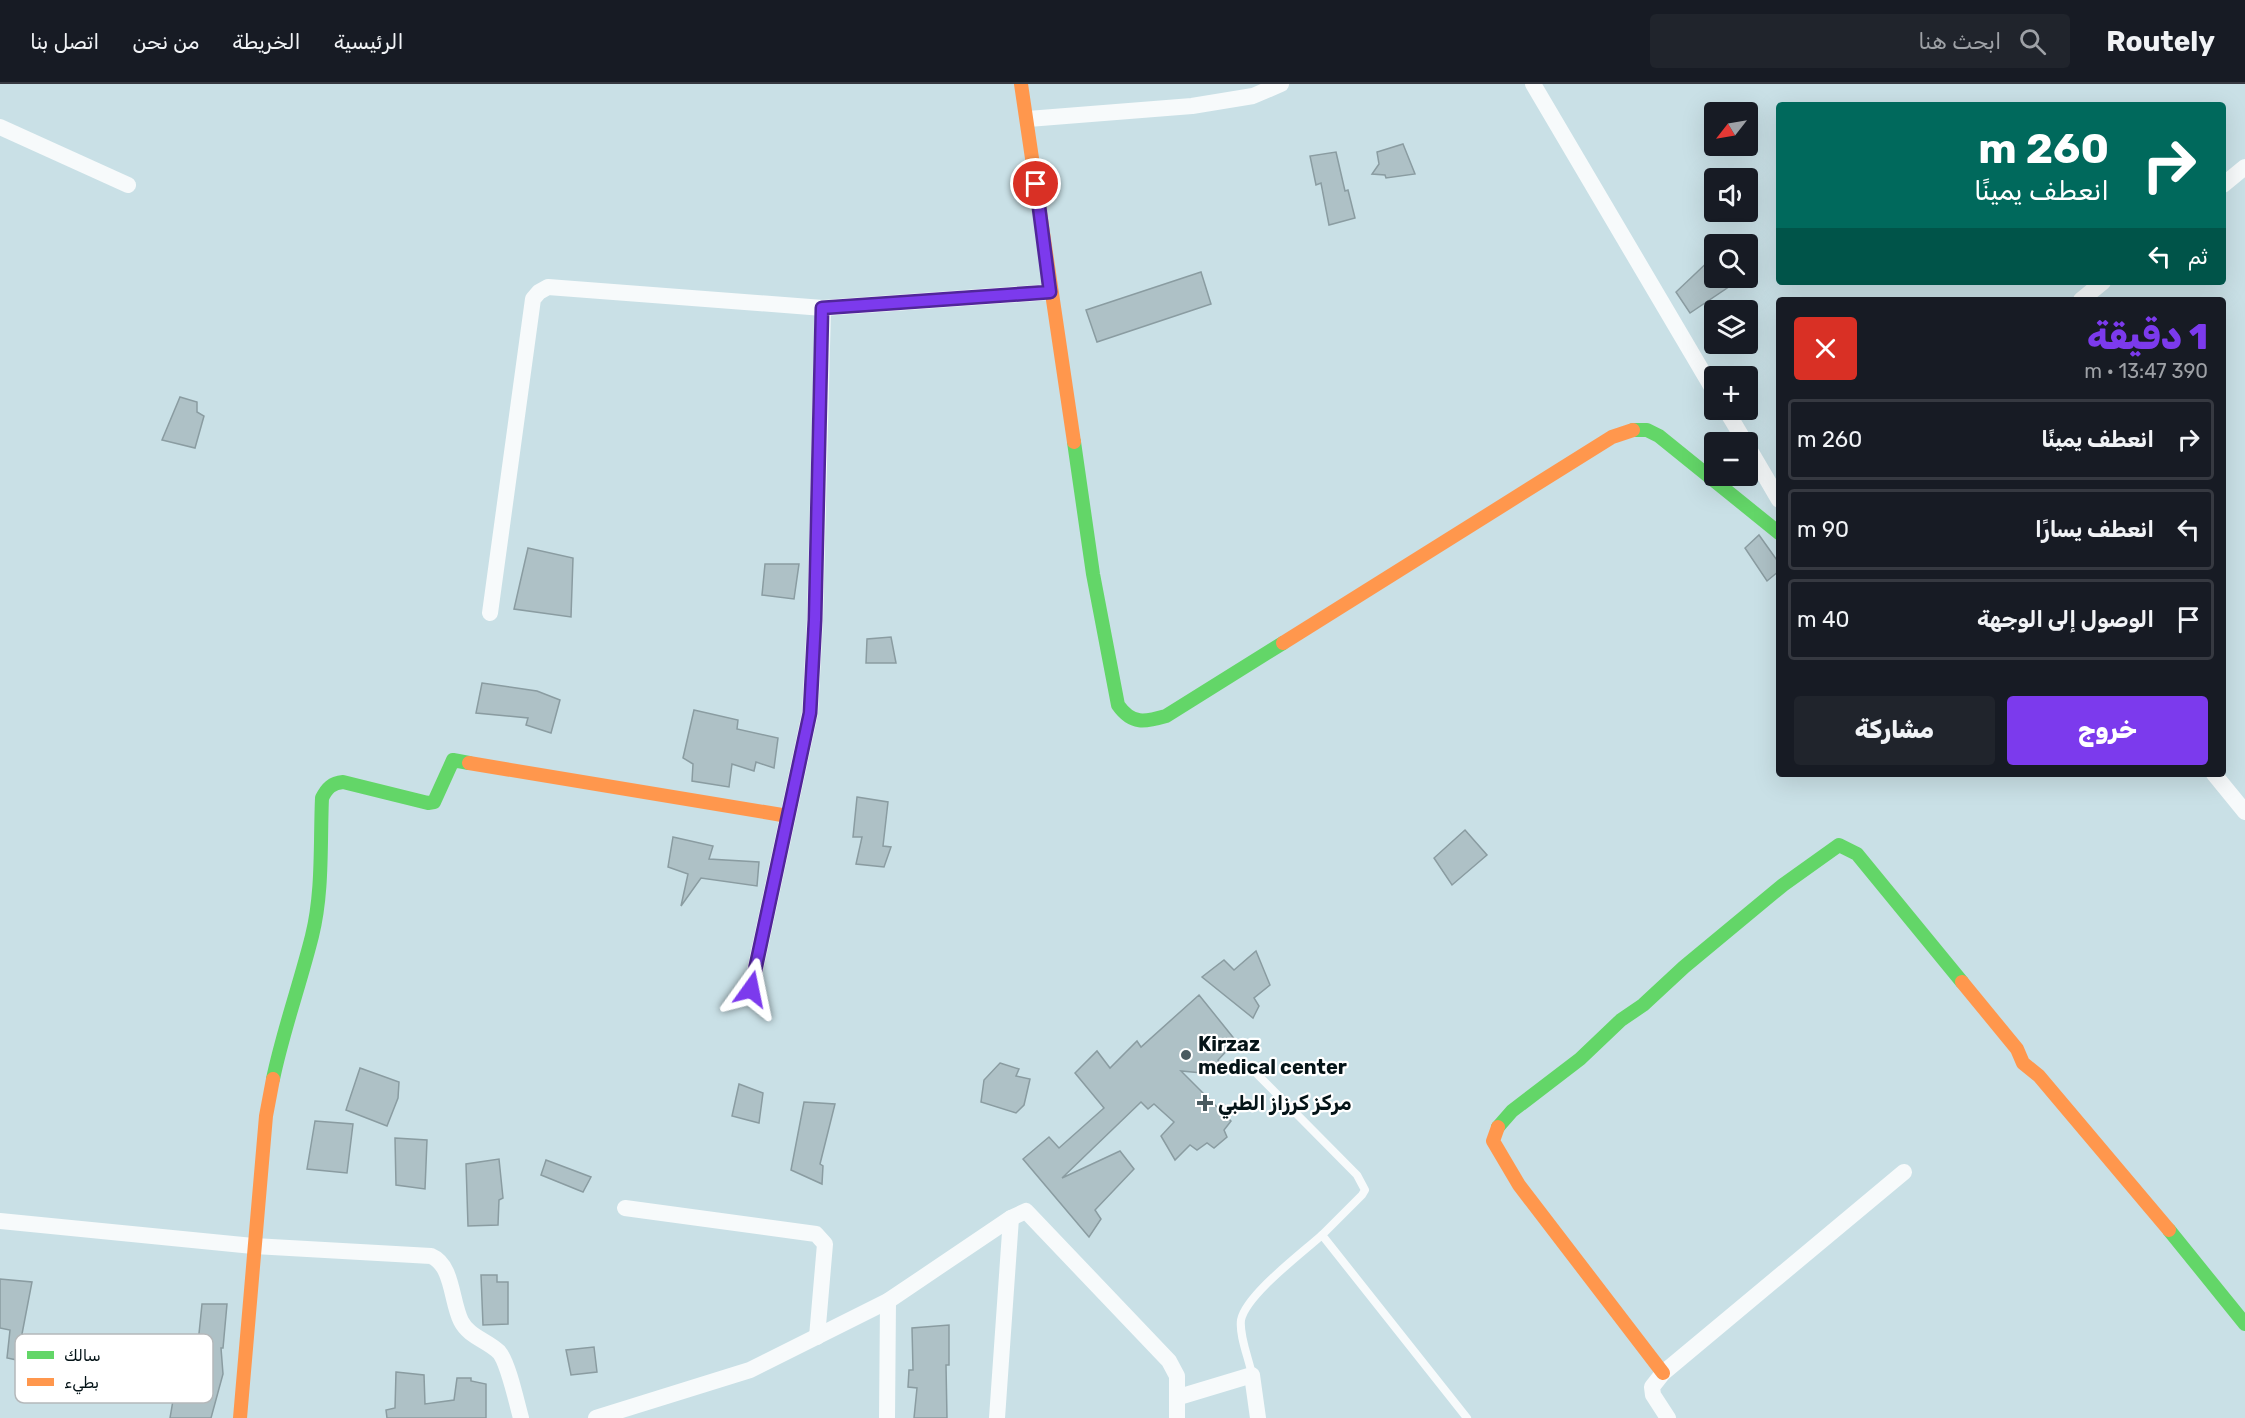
<!DOCTYPE html>
<html lang="ar">
<head>
<meta charset="utf-8">
<style>
  body { margin:0; font-family:Rubik,"Noto Naskh Arabic",sans-serif; background:#20242c; color:#f1f3f6; direction:rtl; height:100vh; display:flex; flex-direction:column; font-size:22px; white-space:nowrap }
  * { box-sizing:border-box; margin:0 }
  p { font-size:20px; color:#9ea1a6 }
  .icon { flex:none; width:33px; height:33px; fill:none; stroke:currentColor; stroke-width:2; stroke-linecap:round; stroke-linejoin:round }
  .map { position:relative; flex:1; overflow:hidden; direction:ltr }
  .drawer { position:absolute; left:1776px; top:213px; width:450px; height:480px; display:flex; flex-direction:column; background:#171b24; border-radius:6px; box-shadow:0 6px 24px #0002; direction:rtl }
  .drawer>* { flex:none }
  .hud { position:absolute; left:1776px; top:18px; width:450px; height:183px; border-radius:6px; box-shadow:0 6px 24px #0002; direction:rtl; background:#00695c; color:#fff; overflow:hidden }
  .needle { width:39px; rotate:239deg }
  .fabs { position:absolute; left:1704px; top:18px; display:grid; gap:12px }
  .fabs a { display:grid; place-items:center; width:54px; height:54px; border-radius:6px; background:#171b24; box-shadow:0 6px 24px #0002; font-size:30px }
  .pin { position:absolute; display:grid; place-items:center; width:51px; height:51px; color:#fff; margin:-26px; border:3px solid #fff; border-radius:50%; box-shadow:0 2px 6px #0007 }
  .me { position:absolute; width:66px; margin:-33px; rotate:12deg; stroke-linejoin:round; filter:drop-shadow(0 0 4px #0008) }
  .turn { display:flex; align-items:center; gap:21px; height:126px; padding:0 18px; font-size:27px }
  .turn .icon { width:78px; height:78px; stroke-width:2.5 }
  .turn b { display:block; font-size:42px; line-height:51px }
  .then { display:flex; align-items:center; height:57px; padding:0 18px; background:#0003; gap:12px; font-size:22px }
  .round { display:grid; place-items:center; flex:none; width:63px; height:63px; border-radius:6px; background:#20242c }
  .summary { display:flex; align-items:center; justify-content:space-between; height:102px; padding:0 18px }
  h1 { font-size:36px; font-weight:800; line-height:45px; color:#7c3aed }
  .cta { display:flex; gap:12px; margin-top:auto; padding:12px 18px }
  .cta a { flex:1; height:69px; border-radius:6px; background:#7c3aed; color:#fff; font-size:24px; font-weight:800; line-height:69px; text-align:center }
  .cta a+a { background:#20242c; color:#f1f3f6 }
  ul { padding:0; list-style:none }
  li { display:flex; align-items:center; gap:18px; height:81px; margin:0 12px 9px; padding:0 6px; border:3px solid #363941; border-radius:6px }
  li div { flex:1 }
  li b { display:block; font-size:22px }
  li em { font-style:normal }
  header { display:flex; align-items:center; gap:36px; box-sizing:border-box; height:84px; padding:0 30px; background:#171b24; border-bottom:2px solid #363941 }
  header strong { font-size:28px }
  nav { display:flex; gap:33px; margin-inline-start:auto; font-size:21px }
  .search { width:420px; height:54px; background:#20242c; display:flex; align-items:center; gap:15px; box-sizing:border-box; padding:0 21px; border-radius:6px; color:#9ea1a6; font-size:22px }
  .map>svg:first-child { display:block }
  .building { fill:#aec1c6; stroke:#8a9ca1; stroke-width:1.5 }
  .lines { fill:none; stroke-linecap:round; stroke-linejoin:round }
  .lane { stroke:#f7fafb; stroke-width:8 }
  .street { stroke:#f7fafb; stroke-width:16 }
  .fast { stroke:#63d668; stroke-width:14 }
  .slow { stroke:#ff974d; stroke-width:14 }
  .route-casing { stroke:#51269a; stroke-width:15 }
  .route { stroke:#7c3aed; stroke-width:10 }
  .poi-dot { fill:#4a5b60; stroke:#fff; stroke-width:2 }
  .labels { text-anchor:middle; dominant-baseline:central; stroke-width:4.5; stroke-linejoin:round; paint-order:stroke }
  .poi-label { font-size:20px; font-weight:bold; fill:#051418; stroke:#fff; text-anchor:start }
  .key { fill:#fff; stroke:#b4b8ba; stroke-width:1.5 }
  .key-label { font-size:16px; fill:#051418 }
</style>
</head>
<body>
<header>
<strong>Routely</strong>
<div class="search"><svg class="icon" aria-label="search" viewBox="0 0 24 24"><circle cx="10" cy="10" r="6"/><path d="M15 15l6 6"/></svg>ابحث هنا</div>
<nav><a>الرئيسية</a><a>الخريطة</a><a>من نحن</a><a>اتصل بنا</a></nav>
</header>
<div class="map">
<svg width="2245" height="1334" viewBox="0 0 2245 1334">
  <rect width="100%" height="100%" fill="#c9e0e6"/>
  <g class="building">
    <path d="M1403,60l12,30 -29,4 -1,-3 -13,-1 7,-10 -2,-12z"/>
    <path d="M1336,68l9,39 3,-1 7,28 -26,7 -8,-42 -5,2 -6,-29z"/>
    <path d="M1714,172v22h28l-52,35 -14,-21z"/>
    <path d="M1201,188l10,32 -114,38 -11,-32z"/>
    <path d="M180,313l17,5v10l7,4 -9,32 -33,-8z"/>
    <path d="M1759,451l20,28v8l-12,10 -22,-33z"/>
    <path d="M528,464l45,10 -2,59 -57,-8z"/>
    <path d="M765,480h34l-5,35 -32,-4z"/>
    <path d="M891,553l5,26h-30l1,-24z"/>
    <path d="M482,599l55,8 23,9 -9,33 -25,-8 2,-7 -52,-5z"/>
    <path d="M694,626l44,10 -1,9 41,9 -4,30 -18,-6 -2,9 -22,-7 -3,23 -37,-6 1,-17 -10,-6z"/>
    <path d="M857,713l31,5 -5,44 8,1 -7,20 -28,-3 6,-27h-9z"/>
    <path d="M1465,746l22,25 -35,30 -18,-27z"/>
    <path d="M673,753l40,9 -4,13 50,3 -2,24 -56,-8 -20,28 7,-32 -20,-7z"/>
    <path d="M1256,867l14,34 -16,13 5,8 -6,12 -51,-41 22,-17 10,10z"/>
    <path d="M1199,911l37,46 -18,19 3,5 -8,9 -32,-3 50,50 -7,9 3,7 -13,11 -7,-5 -10,7 -7,-5 -15,15 -14,-24 13,-14 -20,-18 -6,5 -7,-7 -79,76 58,-27 14,18 -39,41 6,9 -12,18 -66,-78 26,-22 10,11 45,-40 -29,-35 22,-22 13,17 27,-27 4,6z"/>
    <path d="M1000,979l19,6 -3,7 14,3 -6,26 -8,8 -35,-11 3,-22z"/>
    <path d="M360,984l39,14 -1,16 -11,28 -41,-16z"/>
    <path d="M739,1000l24,9 -4,30 -27,-7z"/>
    <path d="M804,1018l31,2 -15,60 3,2 -1,18 -31,-14z"/>
    <path d="M315,1037l38,3 -6,49 -40,-4z"/>
    <path d="M395,1054l32,2 -2,49 -29,-4z"/>
    <path d="M499,1075l4,39 -4,2 -1,25 -30,1 -2,-62z"/>
    <path d="M546,1076l45,17 -8,15 -42,-17z"/>
    <path d="M481,1191h16v7h11v42l-25,1z"/>
    <path d="M0,1195l32,3 -15,78 -10,-2 3,-28 -10,-2z"/>
    <path d="M202,1220h25l-4,44h-2l2,26 -12,44h-41l7,-41h4v-14h15z"/>
    <path d="M949,1241v40h-3l1,53h-33l3,-30 -9,-1 1,-17h4l-1,-42z"/>
    <path d="M594,1263l3,25 -26,3 -5,-25z"/>
    <path d="M396,1288l28,3 1,29 29,-4 3,-22h14v3l15,3v34h-99l-1,-8 9,-2z"/>
  </g>
  <g class="lines">
    <g class="lane">
      <path d="M1255,988l102,103 8,15 -3,5 -40,40 145,183"/>
      <path d="M1252,1291c-3,-16 -13,-39 -11,-55 5,-25 61,-67 81,-85"/>
    </g>
    <g class="street">
      <path d="M1533,0l181,307"/>
      <path d="M1028,35l164,-13 61,-10 28,-12"/>
      <path d="M0,43l128,58"/>
      <path d="M2223,101l22,-18"/>
      <path d="M2081,216l22,-18"/>
      <path d="M1726,326l19,32"/>
      <path d="M1748,363l31,53"/>
      <path d="M490,529l43,-314 6,-7 9,-5 275,21 227,-16"/>
      <path d="M2214,690l31,38"/>
      <path d="M751,905l59,-276 5,-93 8,-312"/>
      <path d="M625,1124l191,26 9,10 -8,93"/>
      <path d="M0,1137l253,25 178,10c22,9 20,45 30,65 8,16 26,19 38,31 9,10 18,52 22,66"/>
      <path d="M1179,1313l73,-22 6,43"/>
      <path d="M596,1334l154,-48 138,-69 123,-83 15,-7 143,150 8,15v42"/>
      <path d="M887,1334l1,-117"/>
      <path d="M997,1334l14,-200"/>
      <path d="M1668,1334l-15,-23 -1,-8 11,-14 241,-201"/>
    </g>
    <g class="fast">
      <path d="M1633,346h14l12,6 120,97"/>
      <path d="M1074,358l19,132 25,131c14,20 27,17 48,11l117,-73"/>
      <path d="M273,995c10,-48 27,-95 39,-143 11,-44 8,-92 10,-138 5,-10 10,-15 21,-16l85,21 6,-1 19,-42 16,3"/>
      <path d="M1498,1043l14,-16 68,-52 41,-39 22,-15 41,-38 99,-82 56,-40 18,9 105,128"/>
      <path d="M2169,1146l76,94"/>
    </g>
    <g class="slow">
      <path d="M1021,0l53,358"/>
      <path d="M1283,559l329,-206 21,-7"/>
      <path d="M469,679l319,53"/>
      <path d="M1962,898l55,67 6,14 16,13 130,154"/>
      <path d="M1498,1043l-5,14 26,44 144,188"/>
      <path d="M240,1334l26,-302 7,-37"/>
    </g>
  </g>
  <g class="lines">
    <defs>
      <path id="route" d="M751,905l59,-276 5,-93 7,-312 228,-16 -14,-108"/>
    </defs>
    <use href="#route" class="route-casing"/>
    <use href="#route" class="route"/>
  </g>
  <g class="poi-dot">
    <circle cx="1186" cy="971" r="6"/>
    <path d="M1202 1010h6v6h6v6h-6v6h-6v-6h-6v-6h6z"/>
  </g>
  <g class="labels">
    <g class="poi-label">
      <text x="1198" y="960">Kirzaz<tspan x="1198" dy="23">medical center</tspan></text>
      <text x="1218" y="1019">مركز كرزاز الطبي</text>
    </g>
  </g>
  <rect x="15" y="1250" width="198" height="69" rx="9" class="key"/>
  <rect x="27" y="1267" width="27" height="8" fill="#63d668"/>
  <rect x="27" y="1294" width="27" height="8" fill="#ff974d"/>
  <g class="key-label">
    <text x="64" y="1277">سالك</text>
    <text x="64" y="1304">بطيء</text>
  </g>
</svg>
<div class="fabs">
<a><svg class="needle" viewBox="-14 -14 28 28"><path d="M0-13l5 13h-10z" fill="#e53935"/><path d="M0 13l5-13h-10z" fill="#9ea1a6"/></svg></a>
<a><svg class="icon" aria-label="sound" viewBox="0 0 24 24"><path d="M4 9h4l5-4v14l-5-4H4zM17 9q2 3 0 6"/></svg></a>
<a><svg class="icon" aria-label="search" viewBox="0 0 24 24"><circle cx="10" cy="10" r="6"/><path d="M15 15l6 6"/></svg></a>
<a><svg class="icon" aria-label="layers" viewBox="0 0 24 24"><path d="M12 4l9 5-9 5-9-5zM3 14l9 5 9-5"/></svg></a>
<a>+</a>
<a>−</a>
</div>
<div class="pin" style="left:1036px;top:100px;background:#d93025"><svg class="icon" aria-label="arrive" viewBox="0 0 24 24"><path d="M6 21V4h12l-3 4 3 4H6"/></svg></div>
<svg class="me" style="left:751px;top:905px" viewBox="-20 -20 40 40"><path d="M0-17L14 15 0 8-14 15z" fill="#7c3aed" stroke="#fff" stroke-width="4"/></svg>
<div class="hud">
<div class="turn"><svg class="icon" aria-label="right" viewBox="0 0 24 24"><path d="M7 20v-9h11M14 6l5 5-5 5"/></svg><div><b>260 m</b>انعطف يمينًا</div></div>
<div class="then">ثم<svg class="icon" aria-label="left" viewBox="0 0 24 24"><path d="M17 20v-9H6M10 6l-5 5 5 5"/></svg></div>
</div>
<section class="drawer">
<div class="summary"><div><h1>1 دقيقة</h1><p>390 m · 13:47</p></div><a class="round" style="background:#d93025;color:#fff"><svg class="icon" aria-label="close" viewBox="0 0 24 24"><path d="M6 6l12 12M18 6L6 18"/></svg></a></div>
<ul>
<li><svg class="icon" aria-label="right" viewBox="0 0 24 24"><path d="M7 20v-9h11M14 6l5 5-5 5"/></svg><div><b>انعطف يمينًا</b></div><em>260 m</em></li>
<li><svg class="icon" aria-label="left" viewBox="0 0 24 24"><path d="M17 20v-9H6M10 6l-5 5 5 5"/></svg><div><b>انعطف يسارًا</b></div><em>90 m</em></li>
<li><svg class="icon" aria-label="arrive" viewBox="0 0 24 24"><path d="M6 21V4h12l-3 4 3 4H6"/></svg><div><b>الوصول إلى الوجهة</b></div><em>40 m</em></li>
</ul>
<div class="cta"><a>خروج</a><a>مشاركة</a></div>
</section>
</div>
</body>
</html>
